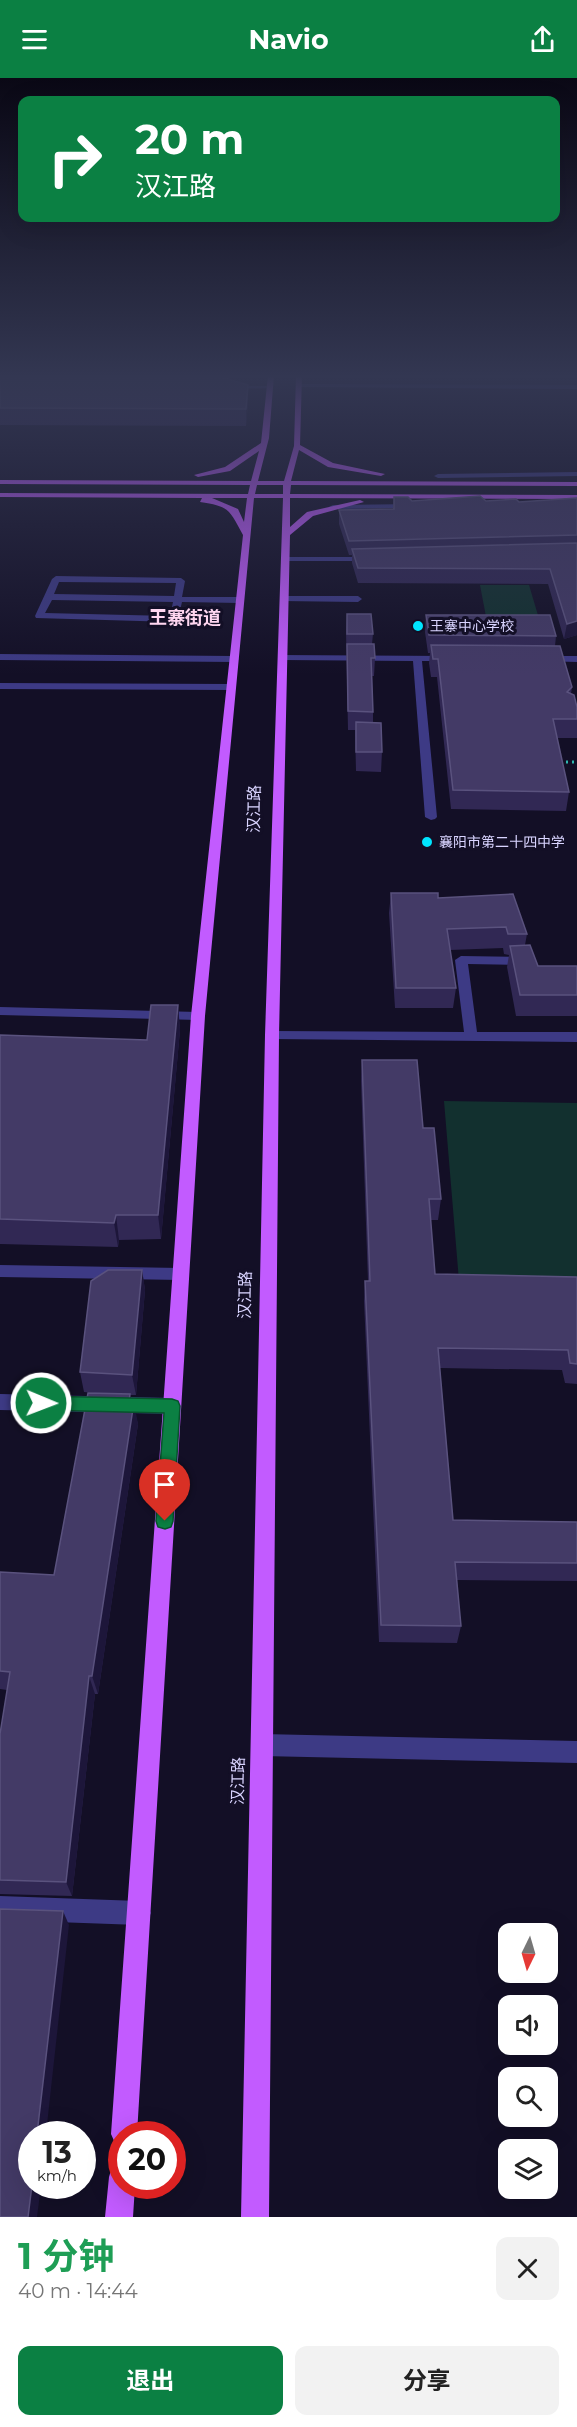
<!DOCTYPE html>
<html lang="zh">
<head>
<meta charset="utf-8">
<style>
  body { margin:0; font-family:Montserrat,"Noto Sans SC",sans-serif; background:#f2f2f2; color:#222; height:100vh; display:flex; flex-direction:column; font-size:22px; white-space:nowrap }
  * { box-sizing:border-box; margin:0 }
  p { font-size:20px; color:#767676 }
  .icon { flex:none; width:33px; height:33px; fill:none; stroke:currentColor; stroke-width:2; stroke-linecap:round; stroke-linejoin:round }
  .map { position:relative; height:2139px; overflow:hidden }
  .drawer { display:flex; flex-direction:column; background:#fff; flex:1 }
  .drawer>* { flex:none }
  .hud { position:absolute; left:18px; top:18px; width:542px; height:126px; border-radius:12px; box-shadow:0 6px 24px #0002; background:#0b8043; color:#fff; overflow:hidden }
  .needle { width:39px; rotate:185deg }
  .fabs { position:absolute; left:498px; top:1845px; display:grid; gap:12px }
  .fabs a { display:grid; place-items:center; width:60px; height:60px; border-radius:12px; background:#fff; box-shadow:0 6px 24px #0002; font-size:30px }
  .speed { position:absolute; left:18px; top:2043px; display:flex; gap:12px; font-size:30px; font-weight:700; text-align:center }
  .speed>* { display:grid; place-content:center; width:78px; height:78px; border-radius:50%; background:#fff; box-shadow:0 6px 24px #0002; line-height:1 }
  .speed small { font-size:15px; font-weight:400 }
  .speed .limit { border:9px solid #d22; background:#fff; color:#111 }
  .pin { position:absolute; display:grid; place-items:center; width:51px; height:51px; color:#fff; margin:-62px -26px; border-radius:50% 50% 50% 0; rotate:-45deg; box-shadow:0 0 6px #0007 }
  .pin .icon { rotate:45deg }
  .me { position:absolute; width:66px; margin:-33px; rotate:91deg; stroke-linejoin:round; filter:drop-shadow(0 0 4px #0008) }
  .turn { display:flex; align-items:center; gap:21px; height:126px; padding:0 18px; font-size:27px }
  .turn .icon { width:78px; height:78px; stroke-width:2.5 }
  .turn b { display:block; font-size:42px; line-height:51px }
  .round { display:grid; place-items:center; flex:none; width:63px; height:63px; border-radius:12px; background:#f2f2f2 }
  .headline { display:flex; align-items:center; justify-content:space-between; height:102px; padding:0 18px }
  h1 { font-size:36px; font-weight:700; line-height:45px; color:#1e9e55 }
  .action { display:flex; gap:12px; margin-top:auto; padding:12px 18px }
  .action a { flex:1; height:69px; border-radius:12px; background:#0b8043; color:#fff; font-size:24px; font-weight:700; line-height:69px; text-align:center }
  .action a+a { background:#f2f2f2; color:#222 }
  header { display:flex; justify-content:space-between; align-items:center; height:78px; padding:0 18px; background:#0b8043; color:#fff; font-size:27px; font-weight:700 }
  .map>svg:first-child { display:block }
  .green { fill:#12302f }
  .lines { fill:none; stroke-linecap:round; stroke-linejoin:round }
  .path { stroke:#2fb8b0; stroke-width:3; stroke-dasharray:2 4; stroke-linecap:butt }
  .minor { fill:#3d3a85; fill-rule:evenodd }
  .major { fill:#c25bff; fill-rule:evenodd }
  .wall { fill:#312854 }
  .shaded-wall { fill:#1d163a }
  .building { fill:#433a66; stroke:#5a527e; stroke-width:1.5 }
  .route { fill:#0b8043; stroke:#07532c; stroke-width:1.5 }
  .poi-dot { fill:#00e5ff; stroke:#130f26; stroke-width:2 }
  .labels { text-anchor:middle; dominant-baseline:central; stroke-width:6; stroke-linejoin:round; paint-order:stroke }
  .far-poi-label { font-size:14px; fill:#d9d4ff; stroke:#130f26; text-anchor:start }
  .street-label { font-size:16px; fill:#d9d4ff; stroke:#130f26 }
  .far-district-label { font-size:18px; font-weight:bold; fill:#ffd6f0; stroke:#130f26 }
</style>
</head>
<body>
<header><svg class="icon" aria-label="menu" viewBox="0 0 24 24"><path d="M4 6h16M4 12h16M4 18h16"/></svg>Navio<svg class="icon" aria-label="share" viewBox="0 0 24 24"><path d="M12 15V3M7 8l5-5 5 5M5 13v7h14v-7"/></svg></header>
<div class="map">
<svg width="577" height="2139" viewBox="0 0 577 2139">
  <rect width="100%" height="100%" fill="#130f26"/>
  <g class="green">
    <path d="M480,507h49l11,37h-53z"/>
    <path d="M444,1023l133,2v180l-118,-2z"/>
  </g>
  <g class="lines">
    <path class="path" d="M560,684h17"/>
    <g class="minor">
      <path d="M299,306l278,1v4l-280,-2z"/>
      <path d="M227,308h42l3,2 -47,1z"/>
      <path d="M577,394v4l-139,2 -4,-2 4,-2z"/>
      <path d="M417,426l1,2 -4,2 -81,1 -4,-2 4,-2z"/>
      <path d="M285,479h85l4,2 -4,2h-88v-4z"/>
      <path d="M56,498l125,2 4,3 -3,16h58l4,3 -4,3 -58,-1 -4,17 -4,3 -138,-4 -1,-2 17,-37zM59,504l117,1 -2,13 -120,-2zM52,522l121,2 -3,14 -125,-3z"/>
      <path d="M284,518h74l4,3 -4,3 -77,-1 -1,-2z"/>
      <path d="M0,576l234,2 5,3 -5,3 -234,-2z"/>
      <path d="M279,577l172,1 2,2 -5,3h-26l15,156 -2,2 -4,1 -6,-3 -12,-156 -131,-1 -3,-1z"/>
      <path d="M544,578h33v6l-36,-1v-4z"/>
      <path d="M0,605l231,1 5,3 -5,3 -231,-1z"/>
      <path d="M461,878l62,1 6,4 -6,4 -55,-1 9,68h100v10l-305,-3 -7,-4 7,-4 192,1 -9,-72z"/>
      <path d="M0,929l198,5 7,4 -7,4 -198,-5z"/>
      <path d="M0,1187l181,3 6,1 2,5 -2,5 -6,1 -181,-3z"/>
      <path d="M0,1316l172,4 6,3 3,5 -3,5 -6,3 -172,-4z"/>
      <path d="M262,1656l315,7v22l-315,-7 -8,-3 -3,-8 3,-8z"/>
      <path d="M0,1818l139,5 8,4 4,8 -4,8 -8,4 -139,-5z"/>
    </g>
    <g class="major">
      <path d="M268,297h6l-5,63 -11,43h26l10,-35 2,-71h6l-2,70 33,18 52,11 -4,2 -53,-9 -29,-17 -8,31 286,1v4l-286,-1 -1,9 287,1v4l-287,-1v29l17,-15 53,-12 4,2 -51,14 -23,19 -11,500 -10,1182h-28l24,-1182 18,-537h-29l-49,518 -68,1118h-15v12l-7,-3 -4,-9 80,-1118 52,-481c-13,-24 -13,-29 -43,-33l2,-4 -202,-1v-4l248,1 2,-9 -250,-1v-4l251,1 8,-30 -29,20 -32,6 -4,-2 31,-8 36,-24zM257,407h26v9h-28zM212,420h35l-3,24 -6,-13z"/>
      <path d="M122,2086v22h13l-2,31h-28l4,-40 3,-10z"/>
    </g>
  </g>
  <g class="wall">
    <path d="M0,297l248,10v17l-2,24 -246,-1z"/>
    <path d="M394,419l18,4 107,1 58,-4v137l-13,4 -16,-55 -190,-1 -6,-20v-8h-3l-10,-31v-14l54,-1z"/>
    <path d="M347,536l26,20 -1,10 3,14 -1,18h-2l1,36v11l9,29 -1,20 -25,-1 -1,-41h-7l-2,-98z"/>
    <path d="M426,537l130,21 -1,10 17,41 -1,7 6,13v31h-20l12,54 -3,19 -115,-2 -14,-132h-6l-2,-14 1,-10h-2l-3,-21z"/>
    <path d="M391,815l47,5 89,36 -2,11 13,21h39v50h-61l-9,-49 2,-12 -5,-1 -1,-6 -53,2 6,38 -3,20h-58l-6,-95z"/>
    <path d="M178,927l2,25 -19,209 -42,1 -1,7 -118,-3v-209l147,5z"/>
    <path d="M362,982l61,68 18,71 -3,21h-8l5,54 142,3v107l-12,-1 -3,-13 -122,-2 13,152 124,2v59l-120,-1 4,46 -4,17 -78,-1 -15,-341 1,-20h3l-7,-200z"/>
    <path d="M142,1192l3,20 -9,105h-6l8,29 -40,270h-3l-23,202 -72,-2v-160l7,-44 -7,-1v-117l54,3 41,-182 -11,-1 -4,-20z"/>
  </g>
  <g class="shaded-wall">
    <path d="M248,307v17l-2,24v-17z"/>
    <path d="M577,543v14l-13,4 3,-15z"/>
    <path d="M178,927l2,25 -19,209 -3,-24z"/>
    <path d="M116,1137l3,25 -1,7 -4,-24z"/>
    <path d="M142,1192l3,20 -9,105 -4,-20z"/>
    <path d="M130,1316l3,16 1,-8 4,22 -40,270 -6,-18z"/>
    <path d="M89,1598l6,18 -23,202 -6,-14z"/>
    <path d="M63,1833l6,14 -23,209h-9z"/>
    <path d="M32,2108h9l-4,31h-9z"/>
  </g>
  <g class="building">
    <path d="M0,297h215l33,10 -2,24 -246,-1z"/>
    <path d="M480,418l6,5 30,-2 3,3 58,-4v37l-228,6 -10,-31 55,-1v-12h14l4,4z"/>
    <path d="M577,465v78l-10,3 -17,-55 -192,-1 -6,-19z"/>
    <path d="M347,536h24l2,20h-26z"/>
    <path d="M426,537h124l6,21 -127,-1z"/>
    <path d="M347,566h27l1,14h-4l2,54 -25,-1z"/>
    <path d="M431,567l129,1 12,41 -5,5 7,3 3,12v12h-24l16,73 -116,-2 -15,-131h-5z"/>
    <path d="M356,644l25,1 1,29h-26z"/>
    <path d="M391,815h47v5l75,-4 14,40h-19l-2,-7 -59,2 9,59h-60z"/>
    <path d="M530,867l8,21h39v29h-57l-10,-49z"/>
    <path d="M151,927h27l-20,210h-42l-2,8 -114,-4v-184l147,5z"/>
    <path d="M362,982h55l6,68h11l7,71h-12l6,75 142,3v87l-7,-1 -2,-13 -130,-2 15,172 124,2v41l-122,-1 6,64 -80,-1 -16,-344h5z"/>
    <path d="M108,1192h34l-10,105 -52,-3 11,-91z"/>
    <path d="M88,1315l42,1 -1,8h5l-42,274h-3l-23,206 -66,-2v-146l10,-62 -10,-1v-99l54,3z"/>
    <path d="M0,1831l63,2 -26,223h-5v51l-4,32h-28z"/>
  </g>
  <linearGradient id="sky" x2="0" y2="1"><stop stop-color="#0a0815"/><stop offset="0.5" stop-color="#333752"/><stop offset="1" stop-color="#333752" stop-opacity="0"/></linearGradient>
  <rect width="577" height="597" fill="url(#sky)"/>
  <path class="route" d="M41,1318l131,3 6,2 2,5 -7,115 -2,6 -6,2 -7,-2 -2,-6 8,-108 -123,-3 -6,-2 -2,-5 2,-5z"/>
  <g class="poi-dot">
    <circle cx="418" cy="548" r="6"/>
    <circle cx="427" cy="764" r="6"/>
  </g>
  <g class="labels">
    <g class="far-poi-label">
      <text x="430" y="548">王寨中心学校</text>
      <text x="439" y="764">襄阳市第二十四中学</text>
    </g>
    <g class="street-label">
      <text transform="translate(254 731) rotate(-89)">汉江路</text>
      <text transform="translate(245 1217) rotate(-89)">汉江路</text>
      <text transform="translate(238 1703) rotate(-89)">汉江路</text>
    </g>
    <g class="far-district-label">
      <text x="185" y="540">王寨街道</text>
    </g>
  </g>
</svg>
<div class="fabs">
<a><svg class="needle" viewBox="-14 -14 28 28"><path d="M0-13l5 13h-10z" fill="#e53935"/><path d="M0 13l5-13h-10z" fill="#767676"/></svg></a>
<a><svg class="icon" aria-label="sound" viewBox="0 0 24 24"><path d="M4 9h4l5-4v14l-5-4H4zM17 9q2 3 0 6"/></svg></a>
<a><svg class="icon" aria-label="search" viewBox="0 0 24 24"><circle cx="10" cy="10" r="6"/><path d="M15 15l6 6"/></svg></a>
<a><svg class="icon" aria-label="layers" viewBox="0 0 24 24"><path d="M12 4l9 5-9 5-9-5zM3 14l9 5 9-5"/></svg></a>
</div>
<div class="speed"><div>13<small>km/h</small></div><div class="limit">20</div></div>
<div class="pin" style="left:165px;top:1443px;background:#d93025"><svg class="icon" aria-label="arrive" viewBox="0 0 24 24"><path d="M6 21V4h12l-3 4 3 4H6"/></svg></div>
<svg class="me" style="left:41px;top:1325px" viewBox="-20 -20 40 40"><circle r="17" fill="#0b8043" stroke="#fff" stroke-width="3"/><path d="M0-11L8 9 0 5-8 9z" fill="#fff"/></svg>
<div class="hud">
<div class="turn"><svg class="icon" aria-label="right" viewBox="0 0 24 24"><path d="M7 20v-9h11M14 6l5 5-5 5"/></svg><div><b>20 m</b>汉江路</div></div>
</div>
</div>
<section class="drawer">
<div class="headline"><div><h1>1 分钟</h1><p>40 m · 14:44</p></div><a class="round"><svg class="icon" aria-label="close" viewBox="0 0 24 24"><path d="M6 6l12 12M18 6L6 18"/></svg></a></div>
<div class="action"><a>退出</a><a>分享</a></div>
</section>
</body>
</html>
